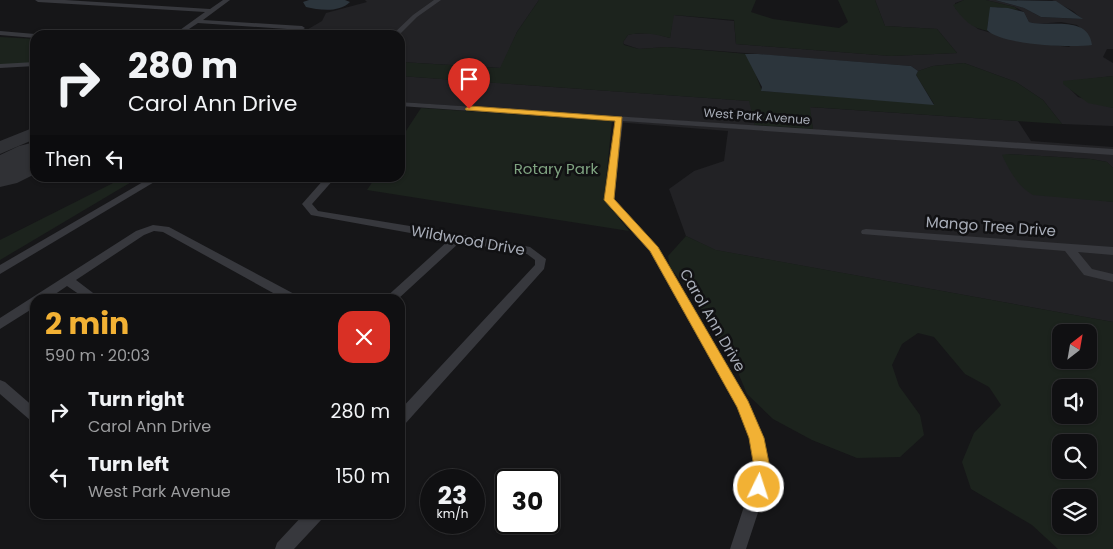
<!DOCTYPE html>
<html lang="en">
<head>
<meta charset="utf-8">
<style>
  body { margin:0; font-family:Poppins,sans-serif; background:#1e1e20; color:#f1f3f6; height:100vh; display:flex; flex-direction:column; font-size:19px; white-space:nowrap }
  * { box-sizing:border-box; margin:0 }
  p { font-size:16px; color:#9c9d9f }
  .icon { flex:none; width:28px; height:28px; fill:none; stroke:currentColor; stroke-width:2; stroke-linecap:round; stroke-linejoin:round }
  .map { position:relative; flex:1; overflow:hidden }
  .drawer { position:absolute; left:30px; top:294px; width:375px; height:225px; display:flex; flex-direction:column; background:#101012; border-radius:15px; box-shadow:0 1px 4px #0004,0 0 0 1px #303032 }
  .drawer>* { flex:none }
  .banner { position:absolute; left:30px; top:30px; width:375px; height:152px; border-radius:15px; box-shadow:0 1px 4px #0004,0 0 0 1px #303032; background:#101012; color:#f1f3f6; overflow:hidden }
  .needle { width:32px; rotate:31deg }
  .controls { position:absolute; left:1052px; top:324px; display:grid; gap:10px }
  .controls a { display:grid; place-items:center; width:45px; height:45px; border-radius:10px; background:#101012; box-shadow:0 1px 4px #0004,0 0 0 1px #303032; font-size:25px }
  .speed { position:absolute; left:420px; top:469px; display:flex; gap:10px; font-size:25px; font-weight:700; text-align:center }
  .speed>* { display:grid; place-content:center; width:65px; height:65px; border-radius:50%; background:#101012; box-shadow:0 1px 4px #0004,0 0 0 1px #303032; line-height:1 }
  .speed small { font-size:12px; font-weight:400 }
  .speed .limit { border:2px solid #111; border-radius:8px; background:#fff; color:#111 }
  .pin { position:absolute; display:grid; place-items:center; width:42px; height:42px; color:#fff; margin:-51px -21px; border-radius:50% 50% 50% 0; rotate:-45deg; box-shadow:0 0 5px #0007 }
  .pin .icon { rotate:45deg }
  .me { position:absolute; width:55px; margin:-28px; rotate:4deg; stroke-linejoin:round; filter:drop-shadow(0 0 4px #0008) }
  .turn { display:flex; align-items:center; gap:18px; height:105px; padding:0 15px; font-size:22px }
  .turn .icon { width:65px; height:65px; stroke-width:2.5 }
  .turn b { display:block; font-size:35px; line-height:42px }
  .then { display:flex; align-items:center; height:48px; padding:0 15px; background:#0003; gap:10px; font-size:19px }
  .round { display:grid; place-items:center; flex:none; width:52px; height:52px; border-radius:15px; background:#1e1e20 }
  .summary { display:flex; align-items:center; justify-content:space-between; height:85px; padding:0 15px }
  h1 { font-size:30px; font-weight:700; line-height:38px; color:#f2b134 }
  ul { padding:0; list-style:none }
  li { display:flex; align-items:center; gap:15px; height:65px; padding:0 15px }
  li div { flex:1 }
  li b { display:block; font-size:19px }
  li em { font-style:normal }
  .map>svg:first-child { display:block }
  .built { fill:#222225 }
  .green { fill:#1c231d; fill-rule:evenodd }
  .water { fill:#2c353c }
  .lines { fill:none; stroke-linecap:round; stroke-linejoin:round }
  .taxiway { fill:#303135; fill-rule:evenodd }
  .runway { fill:#303135; fill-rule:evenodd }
  .minor { fill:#37383d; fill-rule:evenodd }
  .route { fill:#f2b134; stroke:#9d7322 }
  .labels { text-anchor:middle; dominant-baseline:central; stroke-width:5; stroke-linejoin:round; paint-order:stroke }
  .far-street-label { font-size:12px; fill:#a8adb8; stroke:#111113 }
  .park-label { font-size:15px; fill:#7fa381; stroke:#111113 }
  .street-label { font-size:15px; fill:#a8adb8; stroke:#111113 }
</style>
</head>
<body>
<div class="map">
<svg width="1113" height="549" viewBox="0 0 1113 549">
  <rect width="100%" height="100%" fill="#161618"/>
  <g class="built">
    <path d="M365,0h174l-22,32 -16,36 -101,-6v-27h-102l24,-14 4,-8 41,-11z"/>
    <path d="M875,0h89l-9,3v5l23,21 40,12 51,6 17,-14 -9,-8 -16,-3 -24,2 -8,-2 -5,-10 -9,-5 -29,-7h9l29,8 17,9 41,2 -9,-8 -21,-11h61v49h-6l-4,8 10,6v13l-50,6 15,15 35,11v18l-51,-2 -19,-24 -27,-18 -52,-19 -31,3 -15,5 -7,-5 -244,-19 -28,2 -15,-5 -1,-2 5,-7 4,-1 20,-1 18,5 3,-23 61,6 2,23 155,12 66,-3 -20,-24 -52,-3z"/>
    <path d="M400,76l350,25 5,24 58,4 -4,-22 209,14 13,20 82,6v3l-713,-48z"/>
    <path d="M614,120l499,34v14l-6,-6 -16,-3 -84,-5 85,45 21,3v120l-398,-72 -29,-14 -17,-47 25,-18 30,-10 4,-30 -113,-9z"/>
  </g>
  <g class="green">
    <path d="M539,0h217l-5,12 22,7 66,9 9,-6 -10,-22h37l10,26 52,3 20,24 -66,3 -155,-12 -2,-24 -60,-5 -4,23c-14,-4 -27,-6 -42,-3l-5,7 1,3 15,4 28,-2 81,7 14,37 172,13 -18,-29 2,-4 15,-5 31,-3 52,19 27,18 19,24 -252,-17 3,22 -58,-4 -6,-24 -349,-25v-14l100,6 17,-36z"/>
    <path d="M964,0h22l29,7 3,3 -21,-3c-6,6 -11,15 -9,24 -17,-3 -26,-12 -35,-26z"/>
    <path d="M0,37l35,2v24l-35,2z"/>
    <path d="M1113,76v32l-25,-5 -25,-19v-3z"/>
    <path d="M421,108l191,13 -8,78 25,32 -262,-41 8,-12h25v-38z"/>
    <path d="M1007,154l84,5 16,3 6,6v34l-80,-7c-16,-10 -23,-23 -31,-40z"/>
    <path d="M123,178h15l-138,82v-20z"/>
    <path d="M686,236l30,14 397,72v227h-55l-26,-24 -61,-36 -9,-27 12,-29 27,-28 -12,-18 -24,-13 -31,-37 -16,-4 -16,11 -10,21 7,21 21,29 4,20 -24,22 -43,1 -45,-18 -39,-21 -26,-25 -13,-31 -22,-33 -21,-38 -21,-24 -2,-12zM1061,332h28v28h-28zM1061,388h28v27h-28zM1061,442h28v28h-28zM1061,498h28v27h-28z"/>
  </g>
  <g class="water">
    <path d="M309,0h36l5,2c-11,11 -31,8 -44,5l-3,-5z"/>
    <path d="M995,0l61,1 27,18 -42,-2 -17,-9z"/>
    <path d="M990,7l18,1 16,4 5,10c20,6 59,-8 63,23 -21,3 -91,0 -105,-15z"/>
    <path d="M745,54h13l153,12 7,5 -2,4 18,30 -173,-14 1,-4z"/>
  </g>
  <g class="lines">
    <path class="taxiway" d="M35,127v12l-35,15v-13z"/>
    <path class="runway" d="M35,142v32l-18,9 -17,4v-32l19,-9z"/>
    <g class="minor">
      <path d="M35,0h30l145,9 13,-9h7l-27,20 99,6 3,2 -3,2 -104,-7 -18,12h-7l32,-23 -167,-10z"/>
      <path d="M434,0h7l-24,17 -18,18h-7l21,-20z"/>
      <path d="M0,31l35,3 3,1h-3v3l-35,-3z"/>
      <path d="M35,62v4l-35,2v-4z"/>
      <path d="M400,102l713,47v6l-490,-34 -9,79 45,50 89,151 16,37 7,35 -25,76h-16l25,-76 -5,-35 -13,-31 -87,-155 -46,-52 11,-79 -215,-15z"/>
      <path d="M150,178h11l-161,96v-9z"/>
      <path d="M325,178h10l-23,26 6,7 141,23 71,13 16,12 -2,10 -139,155 -5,2v-16l135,-145v-5l-8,-6 -67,-12 -62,57h-14l65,-59 -138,-25 -9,-11z"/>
      <path d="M153,225l16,2 129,69 2,3h-16l-121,-67 -9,-1 -10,4 -68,45 25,19h-15l-19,-13 -19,13h-13v8l-35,22v-11l136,-87z"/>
      <path d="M866,229l247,18v8l-35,-3 14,17 21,5v8l-29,-7 -19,-24 -203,-17 -1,-2 1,-2z"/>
      <path d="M0,380l5,2 30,26v14l-5,-2 -30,-26z"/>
      <path d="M304,514h19l-2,6 -27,29h-19l2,-6z"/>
    </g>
  </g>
  <path class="route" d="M469,106l153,11 -8,82 44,48 90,154 16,37 7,35 -6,19 -6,2 -6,-2 -2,-5 4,-14 -6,-35 -12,-31 -87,-156 -46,-51 11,-79 -149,-11 -1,-1z"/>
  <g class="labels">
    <g class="far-street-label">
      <text transform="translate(757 116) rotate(4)">West Park Avenue</text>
    </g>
    <g class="park-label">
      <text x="556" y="168">Rotary Park</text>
    </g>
    <g class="street-label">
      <text transform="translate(991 226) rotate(4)">Mango Tree Drive</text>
      <text transform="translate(468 240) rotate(10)">Wildwood Drive</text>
      <text transform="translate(713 320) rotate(60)">Carol Ann Drive</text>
    </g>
  </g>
</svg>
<div class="controls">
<a><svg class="needle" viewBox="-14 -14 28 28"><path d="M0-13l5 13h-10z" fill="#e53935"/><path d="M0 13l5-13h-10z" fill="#9c9d9f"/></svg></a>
<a><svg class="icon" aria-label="sound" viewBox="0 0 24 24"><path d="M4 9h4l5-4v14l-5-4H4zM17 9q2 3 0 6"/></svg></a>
<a><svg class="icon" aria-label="search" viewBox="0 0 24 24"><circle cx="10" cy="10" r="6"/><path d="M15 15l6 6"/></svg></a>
<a><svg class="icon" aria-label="layers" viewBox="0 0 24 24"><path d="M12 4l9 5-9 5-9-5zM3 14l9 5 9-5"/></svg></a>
</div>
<div class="speed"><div>23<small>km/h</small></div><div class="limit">30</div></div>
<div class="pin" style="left:469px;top:109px;background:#d93025"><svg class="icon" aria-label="arrive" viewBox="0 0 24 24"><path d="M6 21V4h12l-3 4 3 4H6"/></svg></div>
<svg class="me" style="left:759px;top:487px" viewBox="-20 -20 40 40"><circle r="17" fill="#f2b134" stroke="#fff" stroke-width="3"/><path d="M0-11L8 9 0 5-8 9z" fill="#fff"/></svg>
<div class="banner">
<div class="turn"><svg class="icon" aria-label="right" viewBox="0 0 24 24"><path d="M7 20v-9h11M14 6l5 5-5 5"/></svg><div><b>280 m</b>Carol Ann Drive</div></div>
<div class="then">Then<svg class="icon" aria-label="left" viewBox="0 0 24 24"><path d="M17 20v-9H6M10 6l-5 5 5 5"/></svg></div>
</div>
<section class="drawer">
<div class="summary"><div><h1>2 min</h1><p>590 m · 20:03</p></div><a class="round" style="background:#d93025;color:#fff"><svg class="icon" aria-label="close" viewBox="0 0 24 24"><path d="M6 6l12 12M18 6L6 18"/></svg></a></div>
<ul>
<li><svg class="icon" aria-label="right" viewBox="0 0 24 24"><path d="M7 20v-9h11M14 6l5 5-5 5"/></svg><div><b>Turn right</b><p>Carol Ann Drive</p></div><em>280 m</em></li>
<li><svg class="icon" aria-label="left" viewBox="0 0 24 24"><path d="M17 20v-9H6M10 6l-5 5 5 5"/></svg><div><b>Turn left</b><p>West Park Avenue</p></div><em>150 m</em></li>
</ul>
</section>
</div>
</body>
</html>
